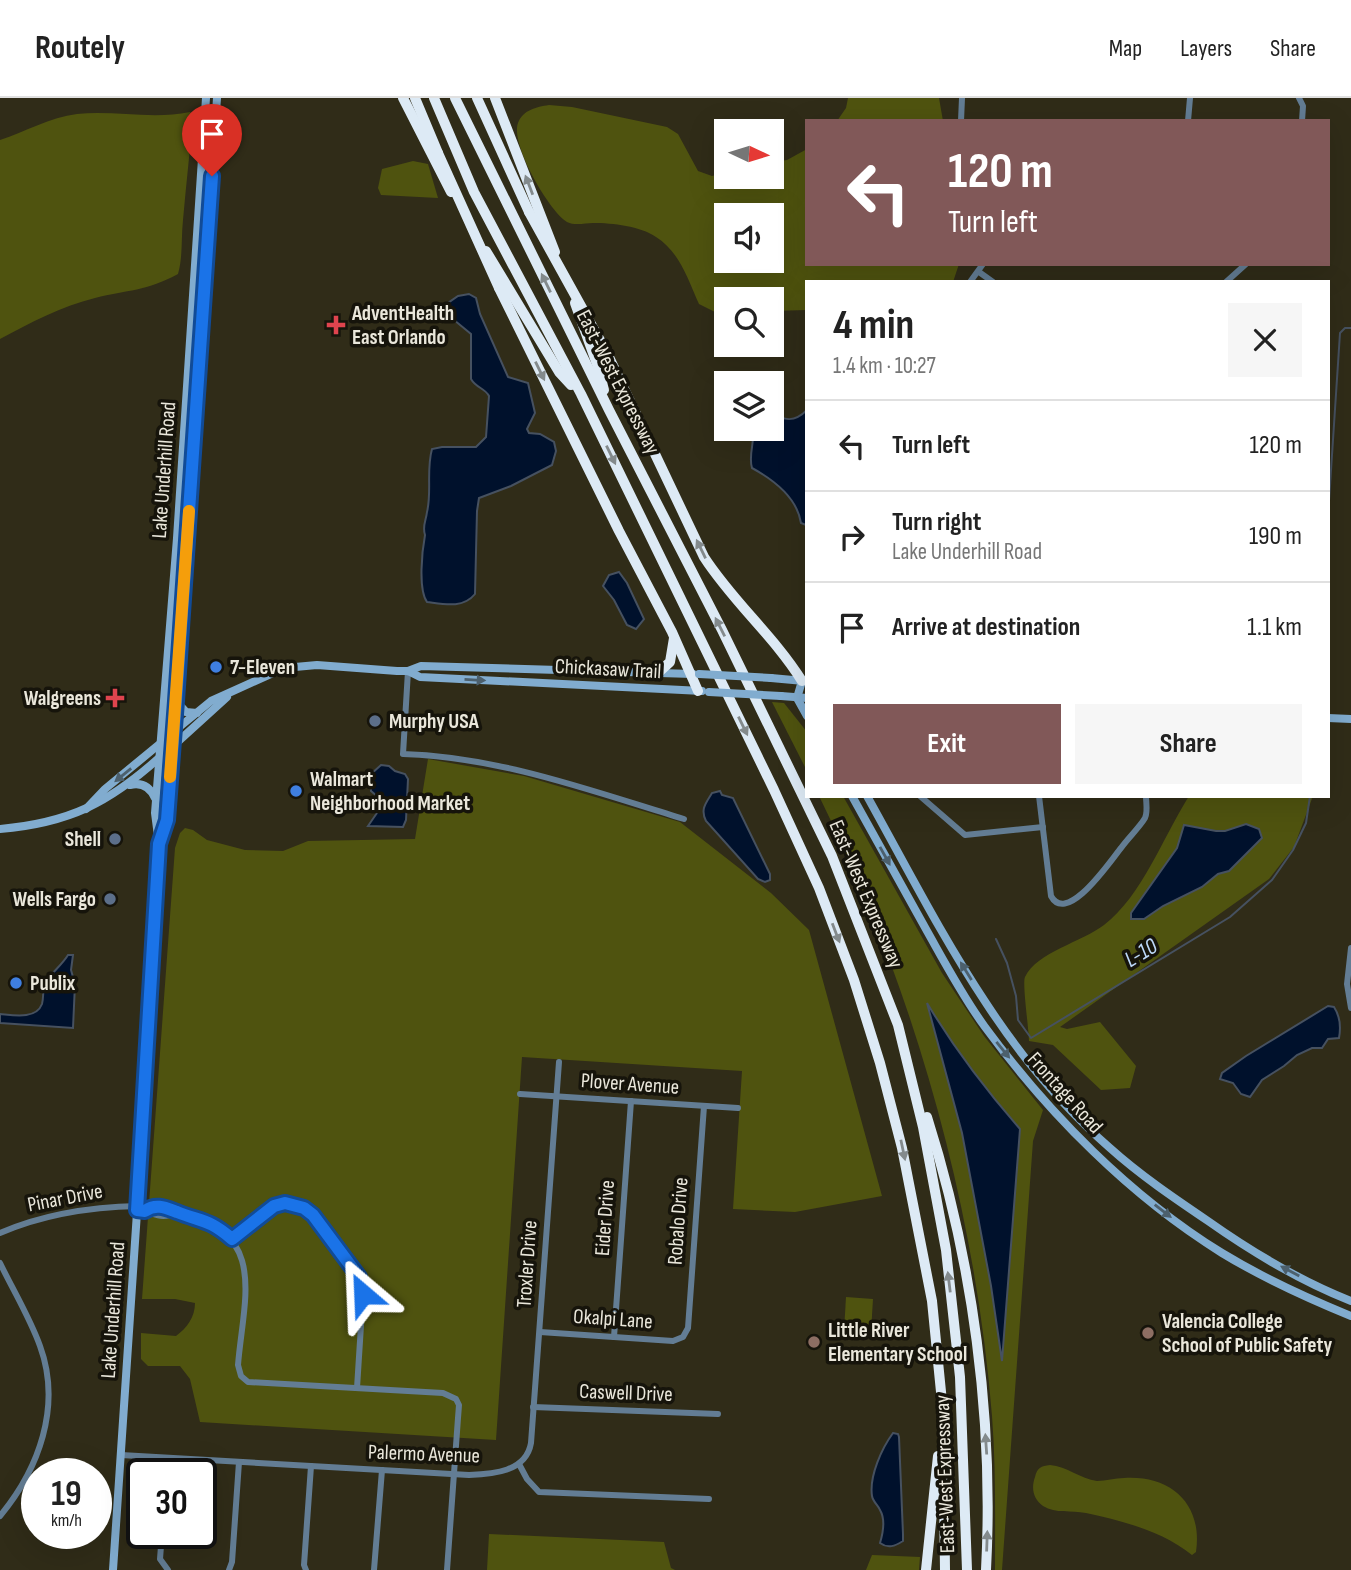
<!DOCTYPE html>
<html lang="en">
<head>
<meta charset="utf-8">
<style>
  body { margin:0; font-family:"Sofia Sans Condensed",sans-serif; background:#f6f6f6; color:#222; height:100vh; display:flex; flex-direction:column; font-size:26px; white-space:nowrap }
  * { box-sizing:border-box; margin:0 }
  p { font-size:23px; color:#767676 }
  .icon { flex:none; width:38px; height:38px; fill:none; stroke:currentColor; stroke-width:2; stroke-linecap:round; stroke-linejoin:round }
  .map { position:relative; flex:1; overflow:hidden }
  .side { position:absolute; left:805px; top:182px; width:525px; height:518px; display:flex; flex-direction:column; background:#fff; border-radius:0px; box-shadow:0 7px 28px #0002 }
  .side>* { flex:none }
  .banner { position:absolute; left:805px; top:21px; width:525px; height:147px; border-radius:0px; box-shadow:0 7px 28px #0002; background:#815858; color:#fff; overflow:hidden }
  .needle { width:46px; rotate:94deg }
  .fabs { position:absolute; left:714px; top:21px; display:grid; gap:14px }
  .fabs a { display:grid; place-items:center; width:70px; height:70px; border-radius:0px; background:#fff; box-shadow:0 7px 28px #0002; font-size:35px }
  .speed { position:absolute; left:21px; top:1360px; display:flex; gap:14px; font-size:35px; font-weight:700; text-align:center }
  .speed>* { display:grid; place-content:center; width:91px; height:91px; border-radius:50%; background:#fff; box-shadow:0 7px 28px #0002; line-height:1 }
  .speed small { font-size:18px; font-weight:400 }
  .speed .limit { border:4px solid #111; border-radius:10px; background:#fff; color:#111 }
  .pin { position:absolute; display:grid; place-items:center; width:60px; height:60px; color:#fff; margin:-72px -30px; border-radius:50% 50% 50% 0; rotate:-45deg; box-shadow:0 0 7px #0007 }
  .pin .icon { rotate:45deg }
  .me { position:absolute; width:77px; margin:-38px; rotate:334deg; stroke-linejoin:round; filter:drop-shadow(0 0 5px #0008) }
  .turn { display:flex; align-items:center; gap:24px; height:147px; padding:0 28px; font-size:32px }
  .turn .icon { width:91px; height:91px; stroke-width:2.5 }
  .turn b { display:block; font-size:49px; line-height:60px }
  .round { display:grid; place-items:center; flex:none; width:74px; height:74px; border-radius:0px; background:#f6f6f6 }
  .headline { display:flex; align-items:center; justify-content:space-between; height:119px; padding:0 28px }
  h1 { font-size:42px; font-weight:700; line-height:52px }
  .button { display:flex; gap:14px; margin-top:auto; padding:14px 28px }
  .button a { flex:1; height:80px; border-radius:0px; background:#815858; color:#fff; font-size:28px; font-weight:700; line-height:80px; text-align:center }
  .button a+a { background:#f6f6f6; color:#222 }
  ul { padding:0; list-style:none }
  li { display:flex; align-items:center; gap:21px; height:91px; padding:0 28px; border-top:2px solid #e0e0e0 }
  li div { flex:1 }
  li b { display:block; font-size:26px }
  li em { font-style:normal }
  header { display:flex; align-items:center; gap:42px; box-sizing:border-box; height:98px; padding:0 35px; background:#fff; border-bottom:2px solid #e0e0e0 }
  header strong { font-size:33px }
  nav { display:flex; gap:38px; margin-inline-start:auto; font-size:24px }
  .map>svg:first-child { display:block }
  .green { fill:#4f530f; fill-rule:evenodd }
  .water { fill:#00112c; stroke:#465160; stroke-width:2 }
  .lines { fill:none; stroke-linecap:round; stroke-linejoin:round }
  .stream { stroke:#465160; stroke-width:2 }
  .street { stroke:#637d94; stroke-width:6 }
  .secondary { stroke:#81accf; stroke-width:8 }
  .highway { stroke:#ddeaf5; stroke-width:10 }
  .secondary-bridge { stroke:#81accf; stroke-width:8 }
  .highway-bridge { stroke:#ddeaf5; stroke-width:10 }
  .oneway { fill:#838a8c }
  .oneway2 { fill:#4c606d }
  .route-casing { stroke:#114b97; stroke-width:18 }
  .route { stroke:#1a73e8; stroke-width:12 }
  .slow { stroke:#f59e0b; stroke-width:12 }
  .health-dot { fill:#e0444e; stroke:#16140b; stroke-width:2.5 }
  .shop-dot { fill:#3f7fe0; stroke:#16140b; stroke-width:2.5 }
  .service-dot { fill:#5c6f8a; stroke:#16140b; stroke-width:2.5 }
  .education-dot { fill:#8d6e63; stroke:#16140b; stroke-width:2.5 }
  .labels { text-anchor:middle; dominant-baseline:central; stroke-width:7; stroke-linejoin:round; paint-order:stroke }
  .poi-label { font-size:21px; font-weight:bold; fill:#eae7db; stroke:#16140b; text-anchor:start }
  .street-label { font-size:21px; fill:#eae7db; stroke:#16140b }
  .water-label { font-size:23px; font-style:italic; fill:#bdd8f8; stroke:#16140b }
</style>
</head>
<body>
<header>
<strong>Routely</strong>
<nav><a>Map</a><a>Layers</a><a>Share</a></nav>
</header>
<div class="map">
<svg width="1351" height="1472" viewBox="0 0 1351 1472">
  <rect width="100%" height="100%" fill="#302c18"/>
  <g class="green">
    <path d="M848,0h91l4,23h-106l9,-13z"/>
    <path d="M549,7l23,2 95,20 11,7 20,37 14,5 14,-4v5h46v-15l15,-2 20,-11v115h152l-6,18h-146v28l-35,1v-12h-46v13h-11l-16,-8c-11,-24 -19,-52 -43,-67 -16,-11 -43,-14 -63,-14 -8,0 -18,3 -26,-1 -18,-11 -57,-78 -49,-99 5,-13 18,-16 31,-18zM726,117h46v46h-46z"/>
    <path d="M190,14l3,4c-3,35 -7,69 -10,104 -2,19 0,36 -5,54 -31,17 -51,16 -83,24 -33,8 -65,25 -95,41v-199c25,-8 50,-23 77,-26 37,-4 75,6 113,-2z"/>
    <path d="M413,63l15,3 10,34 -57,-3 -3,-7 4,-19z"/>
    <path d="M772,604l12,1 23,29v39z"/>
    <path d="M428,661l96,17 156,46 91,71 38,37 73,266 -87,16 -62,-3 9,-138 -220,-14 -26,383 -296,-18 -10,-43 -10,-13h-32l-7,-7v-26l35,3c11,-8 19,-19 19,-33l-20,-4h-33l33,-451 5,-15 5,-5 8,2 14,10 38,10 38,1 25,-10 107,-2z"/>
    <path d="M819,698h24l99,177 42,63 59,74 -10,31 -31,429h-7c0,-51 1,-103 -3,-154 -17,-212 -79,-429 -173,-620zM928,908l27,43 38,50 27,30 -18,227 -11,-70 -29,-153z"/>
    <path d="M1189,698h124l-19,51 -25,32 -209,148 7,2 33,-7 36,44 -6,22 -29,2 -48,-45 -24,-4c0,-11 -7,-58 -4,-64 12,-25 57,-35 79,-52 38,-29 59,-88 85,-129z"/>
    <path d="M846,1199l27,2 -2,33 -27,-1z"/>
    <path d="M1050,1367c17,1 30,14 47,16 9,0 18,-3 27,-3 47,-3 79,26 72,74l-4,3c-30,-24 -69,-34 -106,-42 -15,-3 -30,1 -43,-7 -10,-7 -12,-18 -8,-29 2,-9 6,-11 15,-12z"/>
    <path d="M489,1436l175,8 7,26 4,2h-188z"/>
    <path d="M872,1457l48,2 -1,13h-53z"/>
  </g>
  <g class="water">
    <path d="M469,196l7,4 4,16 28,63 20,6 7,30 -8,16 2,4 11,1 14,8 2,9 -4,14 -41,21 -32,12 -2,13 -2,83c-12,15 -32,10 -48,8 -9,-13 -5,-51 -2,-67 -3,-9 1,-14 2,-23 5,-20 -1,-42 5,-63l10,-2h34l10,-10 3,-41c-4,-8 -13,-8 -18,-17v-45l-17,-14 -6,-17 10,-7z"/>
    <path d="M807,312v115h-1l-5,-2c-4,-26 -27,-43 -49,-55 -4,-13 3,-26 1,-39h19v-18c12,11 23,11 35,-1z"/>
    <path d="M619,474l8,11 17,36 -8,10 -9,-4 -13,-25 -11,-14 6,-11z"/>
    <path d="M381,667l8,1 6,5 10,3 3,5 -2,41 -3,7 -35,-1 11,-16 -1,-13 -7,-6 -1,-16z"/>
    <path d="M720,693l2,4 11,3 37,76v6l-5,2 -7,-3 -52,-58c-6,-12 0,-18 6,-28z"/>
    <path d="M1246,726l13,5 3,9 -33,33 -11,3 -16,13 -39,19 -19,13h-13v-6l46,-65 7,-23 32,6h9z"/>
    <path d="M68,857h5l-2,15 4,14 -2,44 -73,-5v-9c12,1 36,6 42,-10 2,-7 0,-16 4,-22 6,-10 16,-17 22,-27z"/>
    <path d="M927,905c27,45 58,86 93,126l-18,232 -11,-75 -29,-153z"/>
    <path d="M1328,908l6,1c6,9 7,20 5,31l-11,1 -6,9h-10l-15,7 -13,11 -22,14 -12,17 -9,-3 -8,-11 -13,-4 2,-6 24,-17z"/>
    <path d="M893,1335l5,1 1,3 4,97v7c-8,5 -15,8 -23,2 3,-10 6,-23 0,-33 -2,-5 -7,-8 -8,-14 -3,-20 10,-48 21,-63z"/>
  </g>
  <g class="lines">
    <g class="stream">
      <path d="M1328,418l12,-183 5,-5h6"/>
      <path d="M996,841l11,24 9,33 2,24 13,18 199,-121 42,-37 21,-30 13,-27 4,-27"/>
    </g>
    <g class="street">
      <path d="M1299,0l4,8 -1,15"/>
      <path d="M961,23l1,-23"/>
      <path d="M1188,23l2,-23"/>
      <path d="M979,174l14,10"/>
      <path d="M970,184l13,-18"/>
      <path d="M1226,184l20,-18"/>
      <path d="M408,573l-5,83c97,3 189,37 281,65"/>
      <path d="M920,698l45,39 78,-8"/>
      <path d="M1039,698l12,100c16,30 60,-36 70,-48 7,-10 18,-20 24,-30 3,-6 1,-15 1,-22"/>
      <path d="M1351,850l-4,36 4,24"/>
      <path d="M520,996l218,14"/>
      <path d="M142,1112c11,4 22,10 33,2"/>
      <path d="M145,1113c14,-10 28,0 41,4 82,19 57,87 52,150l3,11 7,6 195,11 13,6 3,6 -1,13 -11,152"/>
      <path d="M0,1135c44,-19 90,-26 138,-27"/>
      <path d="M232,1141c13,-11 28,-28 44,-34 34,-12 65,49 83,72l4,17 -6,94"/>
      <path d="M0,1165c13,27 30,55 40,83 22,60 -1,123 -40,170"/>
      <path d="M540,1234l133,9 10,-4 5,-9 16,-222"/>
      <path d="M614,1239l17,-236"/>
      <path d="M533,1309l185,7"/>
      <path d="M121,1357l348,20c24,-1 57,-3 62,-32l28,-381"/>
      <path d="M519,1366l8,15 12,13 170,7"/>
      <path d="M165,1376l1,-16"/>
      <path d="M162,1435l-2,26 8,11"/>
      <path d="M229,1472l3,-8 7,-100"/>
      <path d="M306,1472l-2,-5 7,-99"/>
      <path d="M374,1472l8,-100"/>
    </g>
    <g class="secondary">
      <path d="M408,573l13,-5 272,8"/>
      <path d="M771,580l33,3"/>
      <path d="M802,583l-5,17 10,18"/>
      <path d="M781,598l26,2"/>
      <path d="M176,603l10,11 11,1"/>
      <path d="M1328,620l23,1"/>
      <path d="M172,635l39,-32 73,-33 33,-3 80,6h11l12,6 282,14"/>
      <path d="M172,649l55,-50"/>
      <path d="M130,687c12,-3 20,2 25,13"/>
      <path d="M852,698c25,45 50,90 75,135 18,32 36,66 58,96 64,87 145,169 237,226 41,25 85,45 129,63"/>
      <path d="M867,698c39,70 75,141 119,207 34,52 77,104 124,145 30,27 64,50 98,73 44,31 92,60 143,80"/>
      <path d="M86,711l19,-20 57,-47"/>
      <path d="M0,731c69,-6 109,-26 160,-72"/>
      <path d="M160,743l7,-21 9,-119 41,-603"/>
      <path d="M113,1472l32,-477 14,-249 -4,-31 22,-275 29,-440"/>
    </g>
    <g class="highway">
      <path d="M403,0l48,94"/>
      <path d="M415,0l23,55"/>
      <path d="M434,0l40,94 107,202 193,396 45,98 35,92 26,83 22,85 30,153 11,111 2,158"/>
      <path d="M455,0l154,312 113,220 110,226 66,169 25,102 23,123 14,127 7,193"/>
      <path d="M477,0l52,114"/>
      <path d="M495,0l60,154"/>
      <path d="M486,153l73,121 12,13"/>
      <path d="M499,190l120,243 53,101 26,59"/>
      <path d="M575,205l23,64 6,23"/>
      <path d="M607,255l97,204c29,45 70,79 98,124"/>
      <path d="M659,574l11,-10 4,-24"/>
      <path d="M927,1019c46,145 67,302 59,453"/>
      <path d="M926,1472l12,-114"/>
    </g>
    <g class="secondary-bridge">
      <path d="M699,576l72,4"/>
      <path d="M709,594l72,4"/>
    </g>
    <g class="highway-bridge">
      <path d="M438,55l61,135"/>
      <path d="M529,114l78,141"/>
    </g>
  </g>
  <defs><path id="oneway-solid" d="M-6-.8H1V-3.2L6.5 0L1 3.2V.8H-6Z" transform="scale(1.75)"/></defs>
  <g class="oneway">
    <use href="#oneway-solid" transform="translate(529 87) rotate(-111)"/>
    <use href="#oneway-solid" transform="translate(546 185) rotate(-116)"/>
    <use href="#oneway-solid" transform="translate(540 273) rotate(64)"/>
    <use href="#oneway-solid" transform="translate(611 357) rotate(64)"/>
    <use href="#oneway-solid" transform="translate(701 451) rotate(-116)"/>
    <use href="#oneway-solid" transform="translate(720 529) rotate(-117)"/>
    <use href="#oneway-solid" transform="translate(743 628) rotate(64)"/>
    <use href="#oneway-solid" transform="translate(836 835) rotate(69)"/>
    <use href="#oneway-solid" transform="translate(903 1052) rotate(78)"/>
    <use href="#oneway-solid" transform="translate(949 1184) rotate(-97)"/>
    <use href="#oneway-solid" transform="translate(986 1346) rotate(-94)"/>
    <use href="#oneway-solid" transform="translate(987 1443) rotate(-88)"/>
  </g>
  <g class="oneway2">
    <use href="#oneway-solid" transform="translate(475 582) rotate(3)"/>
    <use href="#oneway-solid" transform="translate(123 677) rotate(141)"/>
    <use href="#oneway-solid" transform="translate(885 758) rotate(61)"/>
    <use href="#oneway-solid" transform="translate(966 873) rotate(-122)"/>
    <use href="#oneway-solid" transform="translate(1003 952) rotate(51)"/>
    <use href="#oneway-solid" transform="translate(1163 1113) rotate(38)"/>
    <use href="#oneway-solid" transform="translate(1290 1173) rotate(-152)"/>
  </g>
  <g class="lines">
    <defs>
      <path id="route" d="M212,78l-36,525 -9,119 -8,24 -22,366 8,1c11,-8 21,-3 32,1 25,10 32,7 55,27l42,-33 11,-3 19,5 9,7 46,62 4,17"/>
    </defs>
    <use href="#route" class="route-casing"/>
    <use href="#route" class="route"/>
    <path class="slow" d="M170,679l19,-266"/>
  </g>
  <g class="health-dot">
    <path d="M332.5 216.5h7v7h7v7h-7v7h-7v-7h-7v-7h7z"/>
    <path d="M111.5 589.5h7v7h7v7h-7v7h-7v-7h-7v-7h7z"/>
  </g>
  <g class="shop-dot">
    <circle cx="216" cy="569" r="7"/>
    <circle cx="296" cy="693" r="7"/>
    <circle cx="16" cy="885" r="7"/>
  </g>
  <g class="service-dot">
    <circle cx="375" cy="623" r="7"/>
    <circle cx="115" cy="741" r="7"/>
    <circle cx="110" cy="801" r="7"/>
  </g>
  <g class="education-dot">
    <circle cx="1148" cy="1235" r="7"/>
    <circle cx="814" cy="1244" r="7"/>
  </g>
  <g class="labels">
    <g class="poi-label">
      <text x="352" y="215">AdventHealth<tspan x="352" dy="24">East Orlando</tspan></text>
      <text x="230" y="569">7-Eleven</text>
      <text x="101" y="600" text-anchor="end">Walgreens</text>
      <text x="389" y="623">Murphy USA</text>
      <text x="310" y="681">Walmart<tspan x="310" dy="24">Neighborhood Market</tspan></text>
      <text x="101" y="741" text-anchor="end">Shell</text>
      <text x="96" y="801" text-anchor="end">Wells Fargo</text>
      <text x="30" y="885">Publix</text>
      <text x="1162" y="1223">Valencia College<tspan x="1162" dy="24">School of Public Safety</tspan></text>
      <text x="828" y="1232">Little River<tspan x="828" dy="24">Elementary School</tspan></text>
    </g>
    <g class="street-label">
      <text transform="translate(618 284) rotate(63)">East-West Expressway</text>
      <text transform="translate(164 372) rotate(-86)">Lake Underhill Road</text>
      <text transform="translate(608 571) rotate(3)">Chickasaw Trail</text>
      <text transform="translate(866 796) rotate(67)">East-West Expressway</text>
      <text transform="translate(630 986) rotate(4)">Plover Avenue</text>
      <text transform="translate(1065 995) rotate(48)">Frontage Road</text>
      <text transform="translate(65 1100) rotate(-11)">Pinar Drive</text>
      <text transform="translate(605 1120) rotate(-86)">Eider Drive</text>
      <text transform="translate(678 1123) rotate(-86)">Robalo Drive</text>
      <text transform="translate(527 1166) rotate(-86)">Troxler Drive</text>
      <text transform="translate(113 1212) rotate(-86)">Lake Underhill Road</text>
      <text transform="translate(613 1221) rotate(4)">Okalpi Lane</text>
      <text transform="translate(626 1295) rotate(2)">Caswell Drive</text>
      <text transform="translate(424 1356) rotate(2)">Palermo Avenue</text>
      <text transform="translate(945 1376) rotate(-92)">East-West Expressway</text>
    </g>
    <g class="water-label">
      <text transform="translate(1141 855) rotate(-31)">L-10</text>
    </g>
  </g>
</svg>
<div class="fabs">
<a><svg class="needle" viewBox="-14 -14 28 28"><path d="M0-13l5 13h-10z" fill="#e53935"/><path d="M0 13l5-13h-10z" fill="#767676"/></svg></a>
<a><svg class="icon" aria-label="sound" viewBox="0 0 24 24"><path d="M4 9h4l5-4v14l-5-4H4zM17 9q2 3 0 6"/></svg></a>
<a><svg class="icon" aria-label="search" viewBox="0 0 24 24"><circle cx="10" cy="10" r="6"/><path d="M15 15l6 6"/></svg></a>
<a><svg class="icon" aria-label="layers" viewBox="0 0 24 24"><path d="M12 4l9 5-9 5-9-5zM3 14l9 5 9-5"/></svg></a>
</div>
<div class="speed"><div>19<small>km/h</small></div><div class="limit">30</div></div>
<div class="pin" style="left:212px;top:78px;background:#d93025"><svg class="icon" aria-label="arrive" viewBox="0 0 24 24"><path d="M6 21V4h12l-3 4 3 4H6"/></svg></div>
<svg class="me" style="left:363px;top:1196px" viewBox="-20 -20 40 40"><path d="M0-17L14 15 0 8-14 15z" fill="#1a73e8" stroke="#fff" stroke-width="4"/></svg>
<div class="banner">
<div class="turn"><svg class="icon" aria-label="left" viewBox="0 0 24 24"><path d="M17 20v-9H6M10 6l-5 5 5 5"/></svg><div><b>120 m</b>Turn left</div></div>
</div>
<section class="side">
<div class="headline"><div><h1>4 min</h1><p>1.4 km · 10:27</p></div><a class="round"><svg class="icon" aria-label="close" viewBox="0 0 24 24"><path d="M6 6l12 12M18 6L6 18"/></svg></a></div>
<ul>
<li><svg class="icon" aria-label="left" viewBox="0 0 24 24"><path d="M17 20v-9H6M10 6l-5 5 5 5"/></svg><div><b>Turn left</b></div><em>120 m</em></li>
<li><svg class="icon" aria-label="right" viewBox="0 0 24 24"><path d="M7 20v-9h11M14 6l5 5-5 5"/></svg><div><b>Turn right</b><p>Lake Underhill Road</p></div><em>190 m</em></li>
<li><svg class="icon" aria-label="arrive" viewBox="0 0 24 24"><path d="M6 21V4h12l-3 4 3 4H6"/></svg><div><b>Arrive at destination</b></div><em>1.1 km</em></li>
</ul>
<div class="button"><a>Exit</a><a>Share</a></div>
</section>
</div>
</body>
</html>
